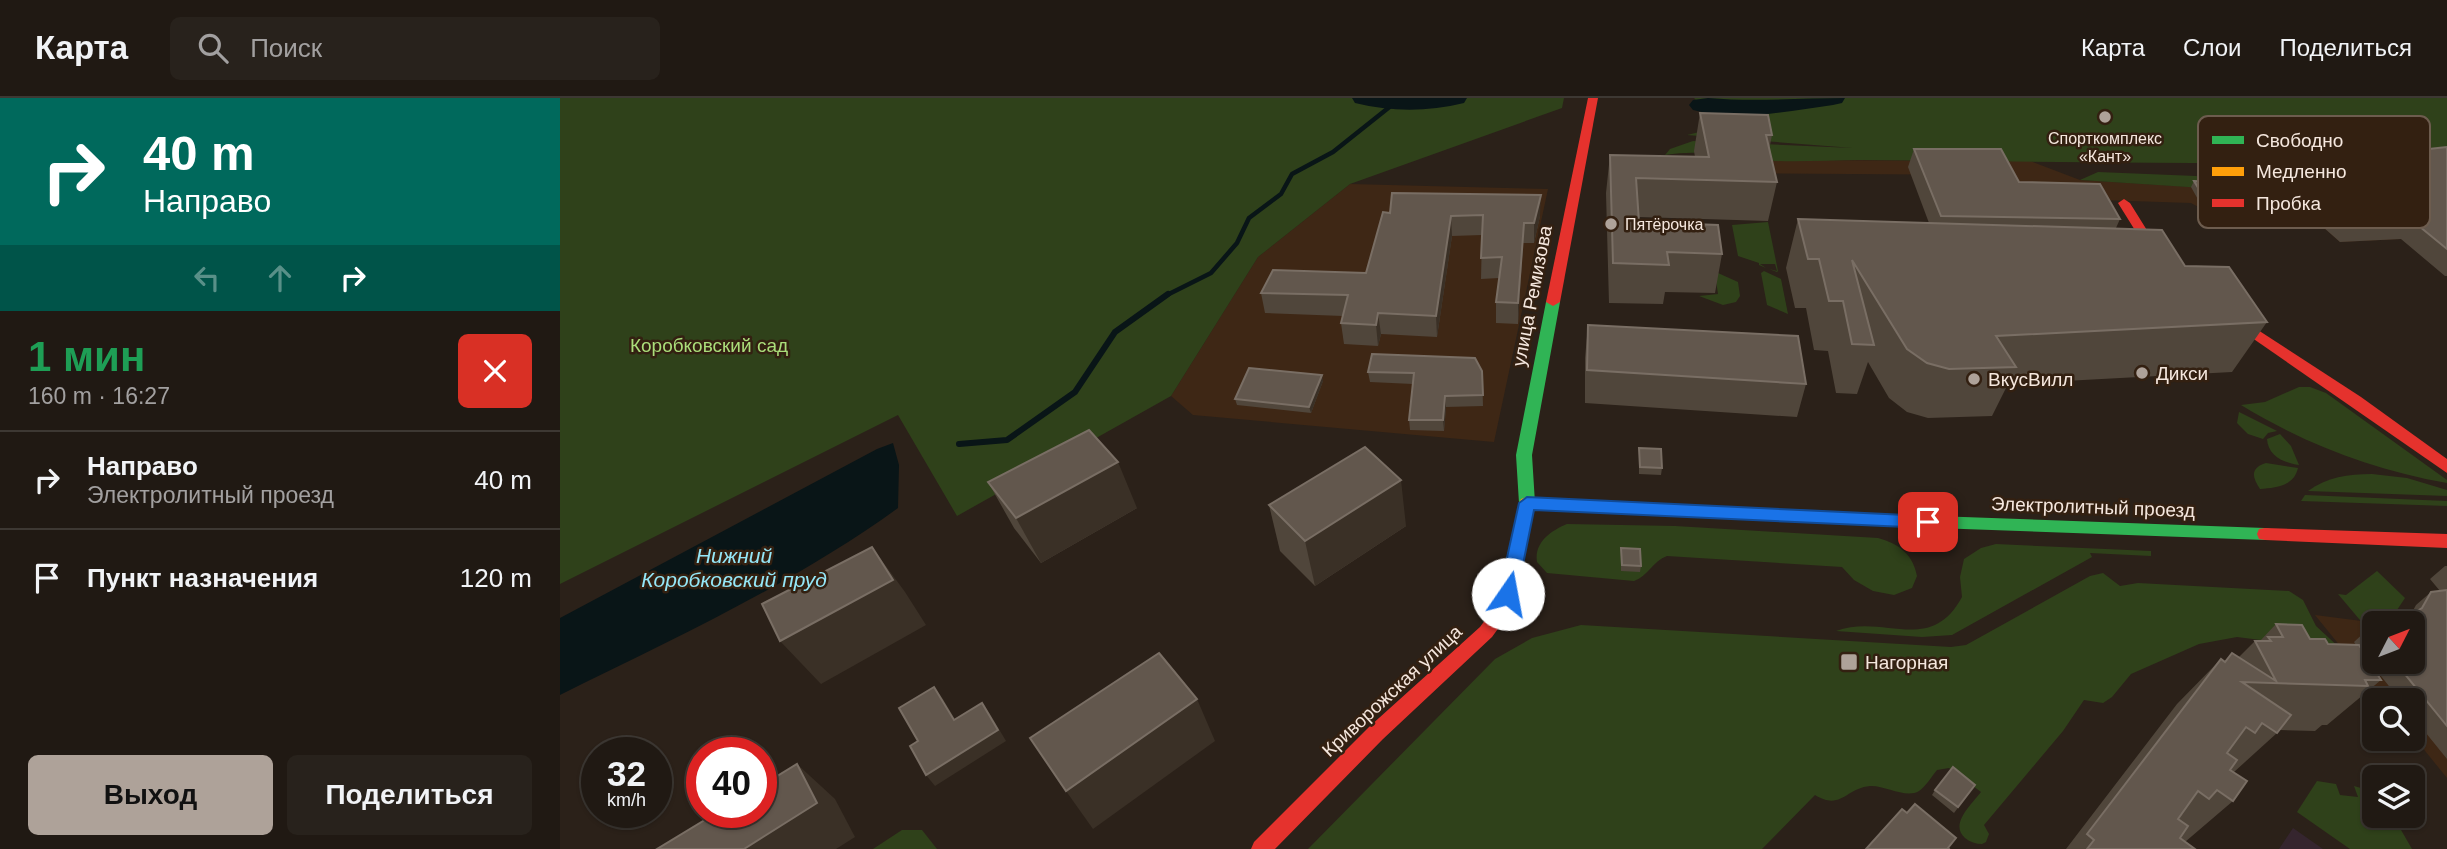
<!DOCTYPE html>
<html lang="ru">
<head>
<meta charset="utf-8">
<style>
  body { margin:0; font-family:Arial,sans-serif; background:#28221c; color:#f1f3f6; height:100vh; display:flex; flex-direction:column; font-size:26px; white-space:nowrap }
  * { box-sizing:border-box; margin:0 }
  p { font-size:23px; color:#a2a0a0 }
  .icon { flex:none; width:38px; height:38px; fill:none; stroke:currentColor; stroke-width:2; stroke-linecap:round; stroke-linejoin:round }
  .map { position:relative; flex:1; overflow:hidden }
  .sheet { display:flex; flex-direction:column; background:#201913; width:560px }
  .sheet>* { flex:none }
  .hud { background:#00695c; color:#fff; overflow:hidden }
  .needle { width:46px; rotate:48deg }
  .fabs { position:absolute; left:1802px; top:513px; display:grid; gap:14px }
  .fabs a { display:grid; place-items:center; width:63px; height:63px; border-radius:10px; background:#201913; box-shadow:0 2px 5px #0004,0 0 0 2px #3d3833; font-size:35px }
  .speed { position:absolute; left:21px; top:639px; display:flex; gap:14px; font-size:35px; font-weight:700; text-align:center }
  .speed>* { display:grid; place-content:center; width:91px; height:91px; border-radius:50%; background:#201913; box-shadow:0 2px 5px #0004,0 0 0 2px #3d3833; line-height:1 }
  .speed small { font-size:18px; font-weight:400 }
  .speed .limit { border:10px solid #d22; background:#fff; color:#111 }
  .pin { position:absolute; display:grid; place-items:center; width:60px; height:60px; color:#fff; margin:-30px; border-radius:14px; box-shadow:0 4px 10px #0006 }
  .me { position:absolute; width:77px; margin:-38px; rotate:12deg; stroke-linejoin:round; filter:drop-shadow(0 0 5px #0008) }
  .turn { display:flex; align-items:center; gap:24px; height:147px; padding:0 28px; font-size:32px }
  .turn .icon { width:91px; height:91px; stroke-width:2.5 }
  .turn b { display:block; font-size:49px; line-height:60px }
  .lanes { display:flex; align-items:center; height:66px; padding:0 28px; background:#0003; justify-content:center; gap:35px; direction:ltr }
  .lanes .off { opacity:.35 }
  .round { display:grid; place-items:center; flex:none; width:74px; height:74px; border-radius:10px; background:#28221c }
  .headline { display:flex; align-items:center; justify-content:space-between; height:119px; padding:0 28px }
  h1 { font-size:42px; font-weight:700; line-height:52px; color:#1e9e55 }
  .button { display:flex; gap:14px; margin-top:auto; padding:14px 28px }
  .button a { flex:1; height:80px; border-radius:10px; background:#aea299; color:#111; font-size:28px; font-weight:700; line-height:80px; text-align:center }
  .button a+a { background:#28221c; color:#f1f3f6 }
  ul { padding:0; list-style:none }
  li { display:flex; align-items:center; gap:21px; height:98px; padding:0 28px; border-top:2px solid #3d3833 }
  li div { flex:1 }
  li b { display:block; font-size:26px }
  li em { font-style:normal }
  header { display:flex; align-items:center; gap:42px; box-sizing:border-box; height:98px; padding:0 35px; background:#201913; border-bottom:2px solid #3d3833 }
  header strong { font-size:33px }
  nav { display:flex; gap:38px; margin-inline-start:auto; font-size:24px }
  .search { width:490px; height:63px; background:#28221c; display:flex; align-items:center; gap:18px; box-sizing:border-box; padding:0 24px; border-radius:10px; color:#a2a0a0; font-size:26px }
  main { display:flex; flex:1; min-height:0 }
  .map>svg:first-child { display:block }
  .built { fill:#3e2715 }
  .education { fill:#35252e }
  .green { fill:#2f411a }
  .water { fill:#091517 }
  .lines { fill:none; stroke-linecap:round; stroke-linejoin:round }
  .stream-far1 { stroke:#091517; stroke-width:4.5 }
  .stream { stroke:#091517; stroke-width:6 }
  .river { fill:#091517; fill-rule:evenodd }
  .fast { fill:#30b455; fill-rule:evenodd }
  .slow { fill:#ff9f0a; fill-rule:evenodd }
  .jam { fill:#e5322d; fill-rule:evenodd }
  .wall { fill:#50463b }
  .shaded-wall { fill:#3a3026 }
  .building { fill:#62574d; stroke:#796e64; stroke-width:2 }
  .route { fill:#1a73e8; stroke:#114b97; stroke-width:2 }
  .poi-dot { fill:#aea299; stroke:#332011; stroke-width:2.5 }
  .labels { text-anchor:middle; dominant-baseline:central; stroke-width:5; stroke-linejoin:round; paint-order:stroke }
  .far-poi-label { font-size:16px; fill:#f5e7de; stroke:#332011 }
  .street-label { font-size:19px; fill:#f5e7de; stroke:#332011 }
  .park-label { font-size:19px; fill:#aadd7a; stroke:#332011 }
  .poi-label { font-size:19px; fill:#f5e7de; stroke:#332011; text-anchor:start }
  .water-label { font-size:21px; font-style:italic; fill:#95e7f8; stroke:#332011 }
  .key { fill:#332011; stroke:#6d5c4e; stroke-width:2 }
  .key-label { font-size:19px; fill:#f5e7de }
</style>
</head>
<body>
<header>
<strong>Карта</strong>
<div class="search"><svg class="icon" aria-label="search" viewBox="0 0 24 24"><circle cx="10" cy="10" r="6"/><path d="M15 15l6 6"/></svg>Поиск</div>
<nav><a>Карта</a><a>Слои</a><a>Поделиться</a></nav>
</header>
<main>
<section class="sheet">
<div class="hud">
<div class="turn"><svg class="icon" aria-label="right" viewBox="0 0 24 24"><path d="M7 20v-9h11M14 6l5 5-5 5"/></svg><div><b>40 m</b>Направо</div></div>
<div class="lanes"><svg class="icon off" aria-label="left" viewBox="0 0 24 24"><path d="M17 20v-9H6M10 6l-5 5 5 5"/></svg><svg class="icon off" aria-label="ahead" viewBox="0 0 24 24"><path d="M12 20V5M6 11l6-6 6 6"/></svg><svg class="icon" aria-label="right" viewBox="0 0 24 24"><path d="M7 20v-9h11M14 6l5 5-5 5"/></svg></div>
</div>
<div class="headline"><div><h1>1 мин</h1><p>160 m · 16:27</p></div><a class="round" style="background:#d93025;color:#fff"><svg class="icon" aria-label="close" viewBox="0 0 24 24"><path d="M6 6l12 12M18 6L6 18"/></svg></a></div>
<ul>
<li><svg class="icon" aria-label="right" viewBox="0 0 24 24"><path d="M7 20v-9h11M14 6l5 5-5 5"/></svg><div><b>Направо</b><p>Электролитный проезд</p></div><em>40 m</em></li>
<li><svg class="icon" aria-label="arrive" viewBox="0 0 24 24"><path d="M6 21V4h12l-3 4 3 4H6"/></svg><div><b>Пункт назначения</b></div><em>120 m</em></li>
</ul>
<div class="button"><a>Выход</a><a>Поделиться</a></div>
</section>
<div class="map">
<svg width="1887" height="751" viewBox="0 0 1887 751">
  <rect width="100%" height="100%" fill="#2b2119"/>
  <g class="built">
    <path d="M1202,62l268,1 50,19 229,14 -14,-14 37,1 69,58 -61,3 -31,-27 -105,-5 -13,-7 -151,-5 -43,-23 -299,-2z"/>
    <path d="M790,86l198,5 -54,253 -301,-27 -22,-19 87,-139z"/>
    <path d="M1887,505v175l-34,-42v-36h-29l-69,-85 62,8 -2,39h38v-39l-6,-2 2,-8 4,-4 16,-5z"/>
  </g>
  <path class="education" d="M1733,730l30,21h-44z"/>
  <g class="green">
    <path d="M0,0h1004l-2,10 -212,76 -92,73 -87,139 -214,120 -59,-101 -338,169z"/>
    <path d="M1134,0h753v69l-16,-9c-191,9 -381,3 -571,2 -33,0 -67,3 -100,0 -36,-4 -59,-11 -95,-5l5,-6 23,-8 160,7 -166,-13 53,-13 -30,-7z"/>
    <path d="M1538,74l197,8 15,15 -230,-15z"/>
    <path d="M1208,124l10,49 -1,1 -8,-3 8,2 -2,-7h-15l6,4 -7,-3v-2l-21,-7 -6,-31z"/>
    <path d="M1204,173l17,8 7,35 -21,-9 -6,-32z"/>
    <path d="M1158,175l20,9 2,14 -4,6 -13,3 -24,-9 19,-2 -3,-20z"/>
    <path d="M1739,289h11l16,6 121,87v3c-74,-13 -142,-39 -206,-78l24,-3z"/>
    <path d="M1679,314l38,19 -9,2 -5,6 -15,-5 -11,-11z"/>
    <path d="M1720,336l11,12 8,19c-15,-2 -31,-9 -32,-26z"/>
    <path d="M1706,365l32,5c-4,18 -22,20 -38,21 -8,-12 -10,-21 6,-26z"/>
    <path d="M1812,376l35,4 40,12v6l-139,-5c19,-14 40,-17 64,-17z"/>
    <path d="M1745,397l142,6v5l-146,-5z"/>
    <path d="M1007,426l108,2 203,12c22,6 35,17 39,38l-5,12 -18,7 -21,-4 -19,-11 -12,-13 -175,-11c-14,5 -19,20 -33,25l-87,-8 -10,-11c-3,-19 13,-31 30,-38z"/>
    <path d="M1436,446l155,7v5l-61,-3 2,4 -140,78 -30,2 -86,-6c48,-18 94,25 126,-34l-2,-20 4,-18 17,-11z"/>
    <path d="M1817,473l28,27 -16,24 -24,4 -27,-32 8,1z"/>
    <path d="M1543,475l17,13 18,-3 151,8 14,9 13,26 53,49 -93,-33 -39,-5 -38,7 -68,30 -19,23 -9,6 -19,-3 -21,31 -79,94 5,9 -3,8 -4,2c-6,0 -12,-2 -17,-6 -16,-14 7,-34 16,-46l-32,-24 -12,2c-5,6 -11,16 -18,21 -13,8 -34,-6 -49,-5 -24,2 -29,25 -55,9l-53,54h-454l187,-190 37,-21 49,-13 370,22 15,-2 124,-69z"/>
    <path d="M1757,683l19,3 4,11 18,2 -4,-11 21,6v24h18l19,33h-62l-53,-37z"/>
    <path d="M342,732h20l15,19h-64z"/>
  </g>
  <path class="water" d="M333,345l6,22 -1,43c-105,76 -223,130 -338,187v-77l317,-169z"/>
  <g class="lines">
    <path class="stream-far1" d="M605,198l46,-23 26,-30 12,-25 32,-24 11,-20 41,-22 59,-47"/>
    <path class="stream" d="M399,346l48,-4 68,-48 40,-60 53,-38"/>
    <g class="river">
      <path d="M792,0h115l-3,5c-37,9 -72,9 -109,0z"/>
      <path d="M1148,0c46,4 91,0 137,0l-3,5 -9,2c-46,6 -94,17 -140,5l-4,-5 4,-5z"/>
    </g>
    <g class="fast">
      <path d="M993,200l7,4 -28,153 3,48 -15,75 -3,5 -6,2 -6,-2 -3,-5 17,-75 -3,-48 30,-153z"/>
      <path d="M1347,417l358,13 6,1 2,5 -2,5 -6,1 -358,-13 -6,-2 -2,-4 2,-4z"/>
    </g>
    <path class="slow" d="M967,399l380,18 6,2 2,4 -2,4 -6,2 -380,-18 -6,-2 -2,-4 2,-4z"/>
    <g class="jam">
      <path d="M1028,0h10l-38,204 -7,4 -7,-4z"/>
      <path d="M1564,101l6,4 38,61 -1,3h-10l-1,-3 -38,-61z"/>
      <path d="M1664,210l137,89 86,62v14l-228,-158 -2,-3z"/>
      <path d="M1705,430l182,6v14l-182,-8 -6,-1 -2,-5 2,-5z"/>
      <path d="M951,473l6,2 3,5 -12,37 -16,22 -109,102 -108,110h-24l3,-7 115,-115 111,-100 11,-15 14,-39z"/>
    </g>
  </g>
  <g class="wall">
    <path d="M1140,15l72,22 -3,15 8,32 -9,39 -129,-4v5l83,32 -7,39 -50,-1 -2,12 -54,-1 -3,-110 4,-38 85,2 -1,-6z"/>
    <path d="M1887,49v129h-2l-44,-37 -61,3 -52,-46 11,-17 28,-2 -1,-1 11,-17z"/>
    <path d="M1354,51l105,33 101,37 -4,9 69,38 82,56 -35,50 -224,12 -16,32 -64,2 -21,-6 -18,-14 -21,-36 -11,32 -21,-1 -8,-42 -14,-1 -8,-42h-11l-9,-40 12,-49 131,4 -21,-56z"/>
    <path d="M1634,83l67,26 -3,6 -54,-3 -13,-23z"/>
    <path d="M823,114l157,4 -6,27h-11l-5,81 -22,-1v-21l3,-24 -18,1 1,-44 -30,1 -15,101 -56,-3 -3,12 -34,-2 -3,-21 2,-7 -78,-3 -4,-20 105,-20z"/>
    <path d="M1028,227l218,59 -9,33 -212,-14v-45z"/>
    <path d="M922,273l1,35 -37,1 -2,24 -34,-1 -1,-10 4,-36 -43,-2 -2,-10z"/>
    <path d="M763,283l-12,32 -74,-8 -2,-6z"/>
    <path d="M1079,350l23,20 -1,7 -22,-1z"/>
    <path d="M428,384l149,26 -96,55 -27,-35z"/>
    <path d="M709,407l137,21 -91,60 -35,-35z"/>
    <path d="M1061,450l20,18 -1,6 -19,-1z"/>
    <path d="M1885,468h2v193l-34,-42v-17h-13l-31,-39 12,19 -54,45h-5l-7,6 -35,-1 -3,3 -43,39 -1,29 -48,41 10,7h-129l111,-145 44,-45 4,2 7,-8 6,5 17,-17h5l16,-17 34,15 18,5 28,1 -2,-3 14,-13 7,-1v34h38v-39h-10l6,-5 7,-13 15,-13 9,-1 -10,-12z"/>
    <path d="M1415,687l-21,28 -22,-18 3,-5z"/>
  </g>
  <g class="shaded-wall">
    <path d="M981,97l-1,21 -6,27v-20z"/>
    <path d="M891,118l1,20 -15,101 -1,-21z"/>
    <path d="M964,125l-1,20 -5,81v-21z"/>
    <path d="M818,215l3,21 -3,12 -2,-21z"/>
    <path d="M762,277l1,6 -12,32 -2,-6z"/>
    <path d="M885,298l1,11 -2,24 -1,-11z"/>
    <path d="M558,364l19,46 -96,55 -25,-45z"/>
    <path d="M841,382l5,46 -91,60 -10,-45z"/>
    <path d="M312,449l33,45 21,33 -105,59 -41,-43z"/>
    <path d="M374,589l9,12 19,32 -8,-11z"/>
    <path d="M637,601l18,42 -122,88 -27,-38z"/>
    <path d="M422,605l8,11 16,27 -71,45 -9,-11z"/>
    <path d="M237,666l38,35 20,38 -19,12h-92z"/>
  </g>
  <g class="building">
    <path d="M1140,15l68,2 4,20h-6l11,47 -141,-4 3,44 79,3 4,29 -55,-2 2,13 -56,-2 -3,-108 99,2z"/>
    <path d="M1887,49v102l-33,-27 -62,3 -53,-46 57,-5 -19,-15z"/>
    <path d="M1354,51h87l18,33 81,2 20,35 -179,-3z"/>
    <path d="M1634,83l52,3 15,23 -53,-3z"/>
    <path d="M832,95l149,2 -7,28h-10l-6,80 -22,-1 6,-45 -21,1 2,-43 -32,1 -15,100 -58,-3 -2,12 -35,-2 7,-28 -87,-2 12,-23 93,3 17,-61 7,1z"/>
    <path d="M1238,121l364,11 23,36 44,1 38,55 -271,14 20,31 -67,2 -22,-6 -20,-14 -55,-89 22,85 -22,-1 -9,-43h-14l-10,-42h-11z"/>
    <path d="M1028,227l210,11 8,48 -219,-14z"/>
    <path d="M812,256l103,4 7,13 1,24 -38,1 -2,24h-34l5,-47 -46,-1z"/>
    <path d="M689,270l73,7 -13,32 -74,-8z"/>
    <path d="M529,332l29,32 -102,56 -28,-36z"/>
    <path d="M805,349l36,33 -96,61 -36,-36z"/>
    <path d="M1079,350l22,1 1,19 -22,-1z"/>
    <path d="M312,449l21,33 -113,61 -18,-37z"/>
    <path d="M1061,450l19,1 1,17 -19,-1z"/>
    <path d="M1887,492v136l-52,-64h18v-39l9,-1 -8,-9 8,-5 9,-16z"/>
    <path d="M1716,526l26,1 8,14h15l3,5 31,1 22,35h-16l3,6 -126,-4 49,33 -14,18 -15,-10 -7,10 -9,-6 -19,26 10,7 -7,10 17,11 -14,20 -16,-11 -8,9 -11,-8 -20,28 10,7 -8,12 15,11h-108l7,-9 -7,-6 134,-175 4,3 7,-9 44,28 -21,-40h16l-3,-4h15z"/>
    <path d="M1815,530v9l-7,-8z"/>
    <path d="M599,555l38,46 -131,92 -36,-53z"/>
    <path d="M374,589l20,33 28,-17 16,27 -72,45 -16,-29 8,-5 -19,-33z"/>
    <path d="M237,666l20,39 -73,46h-87l61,-37h43v-26z"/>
    <path d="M1393,669l22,18 -17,22 -23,-17z"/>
    <path d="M1355,706l41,34 -8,10 1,1h-83l36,-40 5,4z"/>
  </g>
  <path class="route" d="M967,399l401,19 5,1 3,5 -3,5 -5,1 -394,-18 -17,84 -3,5 -6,2 -6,-2 -3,-5 20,-91z"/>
  <g class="poi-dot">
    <circle cx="1545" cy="19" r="7"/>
    <circle cx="1051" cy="126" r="7"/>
    <circle cx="1582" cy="275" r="7"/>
    <circle cx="1414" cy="281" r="7"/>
    <rect x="1280" y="555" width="18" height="18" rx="3.5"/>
  </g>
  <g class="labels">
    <g class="far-poi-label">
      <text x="1545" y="40">Спорткомплекс<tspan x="1545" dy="18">«Кант»</tspan></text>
      <text x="1065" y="126" text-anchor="start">Пятёрочка</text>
    </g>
    <g class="street-label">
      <text transform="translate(972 198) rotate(-79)">улица Ремизова</text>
      <text transform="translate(1533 409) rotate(2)">Электролитный проезд</text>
      <text transform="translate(832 593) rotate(-43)">Криворожская улица</text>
    </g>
    <g class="park-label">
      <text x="149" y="247">Коробковский сад</text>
    </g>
    <g class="poi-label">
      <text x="1596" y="275">Дикси</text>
      <text x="1428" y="281">ВкусВилл</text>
      <text x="1305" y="564">Нагорная</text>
    </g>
    <g class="water-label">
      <text x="174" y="457">Нижний<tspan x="174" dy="24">Коробковский пруд</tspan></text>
    </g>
  </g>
  <rect x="1638" y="18" width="232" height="112" rx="10" class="key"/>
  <rect x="1652" y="38" width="32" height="8" fill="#30b455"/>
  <rect x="1652" y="69" width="32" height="9" fill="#ff9f0a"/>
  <rect x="1652" y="101" width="32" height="8" fill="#e5322d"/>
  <g class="key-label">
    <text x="1696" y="49">Свободно</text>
    <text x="1696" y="80">Медленно</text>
    <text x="1696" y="112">Пробка</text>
  </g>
</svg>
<div class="fabs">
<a><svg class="needle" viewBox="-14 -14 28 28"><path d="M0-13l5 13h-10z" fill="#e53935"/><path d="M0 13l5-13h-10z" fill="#a2a0a0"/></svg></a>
<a><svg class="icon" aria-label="search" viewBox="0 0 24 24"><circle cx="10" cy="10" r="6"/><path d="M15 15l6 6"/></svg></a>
<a><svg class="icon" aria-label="layers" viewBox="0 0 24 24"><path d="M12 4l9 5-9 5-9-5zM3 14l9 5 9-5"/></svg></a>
</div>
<div class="speed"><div>32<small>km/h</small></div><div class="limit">40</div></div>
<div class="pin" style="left:1368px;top:424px;background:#d93025"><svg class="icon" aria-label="arrive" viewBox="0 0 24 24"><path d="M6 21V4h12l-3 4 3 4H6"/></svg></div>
<svg class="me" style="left:948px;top:496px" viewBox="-20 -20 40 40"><circle r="19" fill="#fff"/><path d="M0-13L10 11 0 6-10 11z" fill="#1a73e8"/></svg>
</div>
</main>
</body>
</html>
